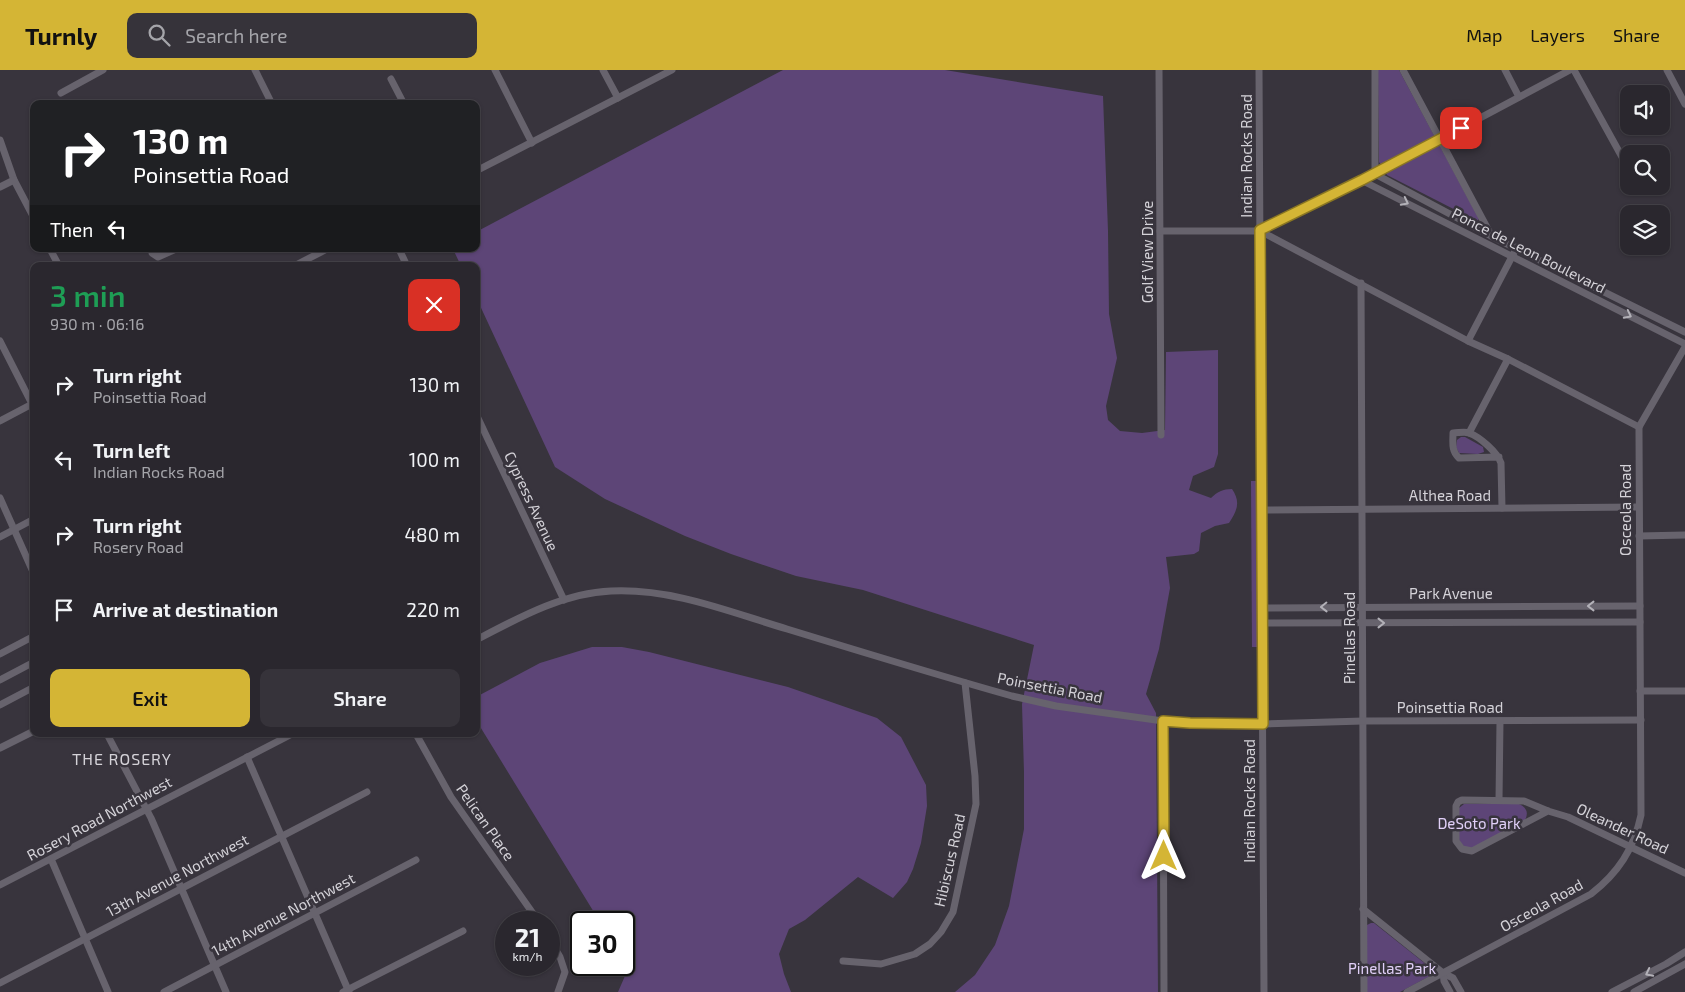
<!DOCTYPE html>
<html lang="en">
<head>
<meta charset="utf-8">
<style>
  body { margin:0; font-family:"Exo 2",sans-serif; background:#36333a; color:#f1f3f6; height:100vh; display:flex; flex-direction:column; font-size:19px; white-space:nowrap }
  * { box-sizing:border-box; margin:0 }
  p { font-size:16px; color:#a5a5aa }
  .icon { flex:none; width:28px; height:28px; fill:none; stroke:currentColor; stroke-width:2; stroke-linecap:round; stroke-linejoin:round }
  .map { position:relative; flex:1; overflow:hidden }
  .sheet { position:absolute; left:30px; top:192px; width:450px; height:475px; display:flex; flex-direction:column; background:#2a272e; border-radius:10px; box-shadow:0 1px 4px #0004,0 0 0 1px #46444a }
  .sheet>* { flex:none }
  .top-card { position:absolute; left:30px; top:30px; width:450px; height:152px; border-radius:10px; box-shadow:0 1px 4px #0004,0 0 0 1px #46444a; background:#202124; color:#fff; overflow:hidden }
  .controls { position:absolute; left:1620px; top:15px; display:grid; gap:10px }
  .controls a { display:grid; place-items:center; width:50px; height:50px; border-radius:10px; background:#2a272e; box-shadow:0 1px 4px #0004,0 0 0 1px #46444a; font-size:25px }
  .speed { position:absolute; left:495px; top:841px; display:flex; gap:10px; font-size:25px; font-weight:700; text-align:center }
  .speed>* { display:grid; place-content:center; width:65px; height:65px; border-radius:50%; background:#2a272e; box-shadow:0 1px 4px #0004,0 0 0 1px #46444a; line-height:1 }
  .speed small { font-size:12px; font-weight:400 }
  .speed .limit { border:2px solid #111; border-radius:8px; background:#fff; color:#111 }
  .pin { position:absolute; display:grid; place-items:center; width:42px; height:42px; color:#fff; margin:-21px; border-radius:10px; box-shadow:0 2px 8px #0006 }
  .me { position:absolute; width:55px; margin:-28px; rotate:0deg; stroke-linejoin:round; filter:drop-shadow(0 0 4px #0008) }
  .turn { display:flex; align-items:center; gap:18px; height:105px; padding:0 20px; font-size:22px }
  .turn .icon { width:65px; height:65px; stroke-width:2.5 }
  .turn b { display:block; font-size:35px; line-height:42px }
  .then { display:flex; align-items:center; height:48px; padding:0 20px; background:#0003; gap:10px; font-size:19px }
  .round { display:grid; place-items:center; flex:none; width:52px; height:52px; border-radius:10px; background:#36333a }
  .head { display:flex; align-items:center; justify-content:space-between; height:85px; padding:0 20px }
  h1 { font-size:30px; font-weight:600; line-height:38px; color:#1e9e55 }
  .cta { display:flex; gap:10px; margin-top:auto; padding:10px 20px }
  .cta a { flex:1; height:58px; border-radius:10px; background:#d4b535; color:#111; font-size:20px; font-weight:600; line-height:58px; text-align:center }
  .cta a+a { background:#36333a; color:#f1f3f6 }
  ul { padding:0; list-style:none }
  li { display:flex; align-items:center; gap:15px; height:75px; padding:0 20px }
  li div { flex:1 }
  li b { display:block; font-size:19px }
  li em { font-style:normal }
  header { display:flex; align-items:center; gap:30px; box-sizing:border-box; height:70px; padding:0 25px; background:#d4b535; color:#111 }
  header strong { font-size:24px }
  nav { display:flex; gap:28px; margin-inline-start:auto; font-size:18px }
  .search { width:350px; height:45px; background:#36333a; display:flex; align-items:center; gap:12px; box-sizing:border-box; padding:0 18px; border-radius:10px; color:#a5a5aa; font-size:19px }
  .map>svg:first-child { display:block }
  .green { fill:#5d4577 }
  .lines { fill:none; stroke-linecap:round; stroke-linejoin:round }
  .minor { stroke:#67636d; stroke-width:7 }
  .oneway { stroke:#b3b1b8 }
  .route-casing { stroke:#8a7622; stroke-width:12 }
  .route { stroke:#d4b535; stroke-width:9 }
  .labels { text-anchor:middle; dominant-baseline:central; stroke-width:5; stroke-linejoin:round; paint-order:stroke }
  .street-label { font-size:15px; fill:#d4d2d8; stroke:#38343d }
  .park-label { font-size:15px; fill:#e1d0f8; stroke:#38343d }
  .neighbourhood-label { font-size:16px; letter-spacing:1px; fill:#d4d2d8; stroke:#38343d }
</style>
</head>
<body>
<header>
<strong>Turnly</strong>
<div class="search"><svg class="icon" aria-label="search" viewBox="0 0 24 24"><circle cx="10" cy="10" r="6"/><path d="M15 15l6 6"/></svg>Search here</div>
<nav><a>Map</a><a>Layers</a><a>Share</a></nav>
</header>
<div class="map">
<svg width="1685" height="922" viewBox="0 0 1685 922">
  <rect width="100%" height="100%" fill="#38343d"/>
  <g class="green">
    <path d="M783,0h162l158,26 5,135 1,83 8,44 -11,48 2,14 12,11 22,2 23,-3 1,-78 52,-2v104l-4,13 -21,9 -4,14 22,8c6,-6 12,-9 21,-9 9,13 5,22 -3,34l-14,3 -14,7 -2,18 -5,3 -28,3 4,31 -11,61 -13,45 10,19 2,279h-203l20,-17 20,-30 14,-39 15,-77v-57l-2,-68 12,-59 -171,-55 -67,-14 -65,-22 -46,-18 -80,-37 -50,-32 -79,-170v-31h-15l-8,-17h23v-17z"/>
    <path d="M1378,0h21l80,149 -2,2 -90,-46 -8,-13z"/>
    <path d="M1461,367h4l18,10 1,5 -6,2 -19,-1 -3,-6 1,-7z"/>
    <path d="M1251,411h7l1,166h-7z"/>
    <path d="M592,577h30l27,5 139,35 89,31 24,19 25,48 1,21 -6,37 -8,26 -6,13 -14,16 -35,-21 -53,43 -16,9 -10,25 5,20 7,18h-173l10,-23 -4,-7v-40h-24l-124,-202v-23l64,-34z"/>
    <path d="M1516,733c10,3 14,9 8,19l-52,26h-7l-6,-8v-32l5,-4z"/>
    <path d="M1371,853h3l58,46 2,3 -2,3 -32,17h-33l-1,-63 1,-4z"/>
  </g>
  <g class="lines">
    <g class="minor">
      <path d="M255,0l17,34"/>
      <path d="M495,0l37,73"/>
      <path d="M603,0l15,28"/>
      <path d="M1159,0l2,365"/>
      <path d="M1259,0l5,922"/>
      <path d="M1375,0v104l116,62 194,96"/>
      <path d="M1403,0l88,165"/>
      <path d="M1505,0l14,27"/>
      <path d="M1574,0l48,87"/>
      <path d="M1667,0l18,34"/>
      <path d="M391,9l13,25"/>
      <path d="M61,23l42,-23"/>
      <path d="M0,70l14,40 20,38"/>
      <path d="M476,101l196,-101"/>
      <path d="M1361,110l324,164"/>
      <path d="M0,117l14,-7"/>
      <path d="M1160,161h100l208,110 40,18 131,68"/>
      <path d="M1260,161l115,-57 195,-104"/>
      <path d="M50,179l9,17"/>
      <path d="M152,179v4l6,4 18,-8"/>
      <path d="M399,179l8,17"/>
      <path d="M294,196l33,-17"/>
      <path d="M1361,213l3,709"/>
      <path d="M0,271l32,63"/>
      <path d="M1468,271l49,-94"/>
      <path d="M476,344l88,186"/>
      <path d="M0,351l34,-18"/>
      <path d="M1469,363l39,-74"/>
      <path d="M1499,387l-40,1c-8,-7 -6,-16 -6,-25 5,0 12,-2 16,0 11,4 28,19 32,30l1,45"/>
      <path d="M0,428l34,76"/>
      <path d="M1261,440l377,-3"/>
      <path d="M1639,466l46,-1"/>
      <path d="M0,467l34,-18"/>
      <path d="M1262,538l378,-2"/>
      <path d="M1262,553l378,-1"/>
      <path d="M476,570c42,-22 87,-47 135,-49 61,-3 119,21 176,38 75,23 150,46 225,67l44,10 107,15 27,2 73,1 100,-3 278,-1"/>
      <path d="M0,584l34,-18"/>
      <path d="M0,610l34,-18"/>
      <path d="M1640,621h45"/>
      <path d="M0,635l34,-18"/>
      <path d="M1163,651l1,271"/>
      <path d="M107,664l44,84 75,174"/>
      <path d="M416,664l35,63 88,125"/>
      <path d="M0,678l34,-17"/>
      <path d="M247,687l102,235"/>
      <path d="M1499,730l1,-79"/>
      <path d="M1548,741l-76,40 -10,-2 -6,-8v-35l2,-4 4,-2 62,1 24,10 20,6 117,56"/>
      <path d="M51,789l57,133"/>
      <path d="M0,815l292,-151"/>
      <path d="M1363,839l80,64 10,5 8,14"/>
      <path d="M549,868l11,19 5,15 -7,20"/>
      <path d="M843,891l38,3 34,-10 15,-10 11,-12 12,-20 23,-108 -1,-28 -10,-93"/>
      <path d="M1443,903l1,8 6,11"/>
      <path d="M0,913l367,-191"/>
      <path d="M164,922l252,-132"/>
      <path d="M343,922l120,-61"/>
      <path d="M1407,922l184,-98c27,-21 43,-45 50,-79l-2,-382v-6l46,-80"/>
      <path d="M1612,922l54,-28 19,-12"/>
      <path d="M1634,922l51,-28"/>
    </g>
  </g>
  <defs><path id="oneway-chevron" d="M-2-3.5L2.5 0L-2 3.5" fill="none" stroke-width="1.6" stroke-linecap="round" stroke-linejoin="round" transform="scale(1.25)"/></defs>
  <g class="oneway">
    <use href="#oneway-chevron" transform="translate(1405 132) rotate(27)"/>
    <use href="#oneway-chevron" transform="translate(1628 245) rotate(27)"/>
    <use href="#oneway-chevron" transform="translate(1591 536) rotate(180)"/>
    <use href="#oneway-chevron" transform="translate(1324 537) rotate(179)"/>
    <use href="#oneway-chevron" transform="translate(1381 553)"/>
    <use href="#oneway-chevron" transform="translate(1649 903) rotate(153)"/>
  </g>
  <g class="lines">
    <defs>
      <path id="route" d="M1164,786l-1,-135 27,2 73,1 -3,-494 102,-50 99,-52"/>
    </defs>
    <use href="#route" class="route-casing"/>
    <use href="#route" class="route"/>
  </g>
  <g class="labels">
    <g class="street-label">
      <text transform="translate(1246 86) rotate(-90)">Indian Rocks Road</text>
      <text transform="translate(1529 180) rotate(27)">Ponce de Leon Boulevard</text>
      <text transform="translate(1147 182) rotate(-90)">Golf View Drive</text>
      <text x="1450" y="425">Althea Road</text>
      <text transform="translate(532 431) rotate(65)">Cypress Avenue</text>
      <text transform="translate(1625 440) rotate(-90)">Osceola Road</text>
      <text x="1451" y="523">Park Avenue</text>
      <text transform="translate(1349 568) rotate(-90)">Pinellas Road</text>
      <text transform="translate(1050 617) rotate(11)">Poinsettia Road</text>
      <text x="1450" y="637">Poinsettia Road</text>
      <text transform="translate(1249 731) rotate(-90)">Indian Rocks Road</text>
      <text transform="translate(99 748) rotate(-28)">Rosery Road Northwest</text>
      <text transform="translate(486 752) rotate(55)">Pelican Place</text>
      <text transform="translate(1623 758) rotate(25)">Oleander Road</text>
      <text transform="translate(949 790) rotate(-77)">Hibiscus Road</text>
      <text transform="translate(177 805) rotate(-28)">13th Avenue Northwest</text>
      <text transform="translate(1541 835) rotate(-29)">Osceola Road</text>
      <text transform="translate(283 844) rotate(-28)">14th Avenue Northwest</text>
    </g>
    <g class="park-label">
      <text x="1479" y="753">DeSoto Park</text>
      <text x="1392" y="898">Pinellas Park</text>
    </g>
    <g class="neighbourhood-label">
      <text x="122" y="688">THE ROSERY</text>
    </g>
  </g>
</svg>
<div class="controls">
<a><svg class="icon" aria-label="sound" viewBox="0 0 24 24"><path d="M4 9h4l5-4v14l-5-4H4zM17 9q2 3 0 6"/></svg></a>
<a><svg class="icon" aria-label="search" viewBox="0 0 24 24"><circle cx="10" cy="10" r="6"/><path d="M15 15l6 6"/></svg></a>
<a><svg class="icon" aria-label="layers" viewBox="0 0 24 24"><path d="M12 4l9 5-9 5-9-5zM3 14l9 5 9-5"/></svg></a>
</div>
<div class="speed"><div>21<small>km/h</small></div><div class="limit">30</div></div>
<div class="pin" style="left:1461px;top:58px;background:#d93025"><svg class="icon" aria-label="arrive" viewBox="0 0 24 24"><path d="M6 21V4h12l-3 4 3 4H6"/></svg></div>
<svg class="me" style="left:1164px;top:786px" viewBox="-20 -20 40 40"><path d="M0-17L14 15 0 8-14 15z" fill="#d4b535" stroke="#fff" stroke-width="4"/></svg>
<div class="top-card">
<div class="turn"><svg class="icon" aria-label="right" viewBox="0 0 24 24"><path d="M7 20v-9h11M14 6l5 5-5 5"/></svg><div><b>130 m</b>Poinsettia Road</div></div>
<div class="then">Then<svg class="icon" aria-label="left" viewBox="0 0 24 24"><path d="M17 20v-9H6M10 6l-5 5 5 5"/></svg></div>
</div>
<section class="sheet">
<div class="head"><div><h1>3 min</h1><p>930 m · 06:16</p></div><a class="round" style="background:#d93025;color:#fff"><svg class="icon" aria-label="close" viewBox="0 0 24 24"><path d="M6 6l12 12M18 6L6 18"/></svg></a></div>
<ul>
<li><svg class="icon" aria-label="right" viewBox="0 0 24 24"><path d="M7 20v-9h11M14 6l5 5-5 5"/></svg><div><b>Turn right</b><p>Poinsettia Road</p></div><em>130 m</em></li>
<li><svg class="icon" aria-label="left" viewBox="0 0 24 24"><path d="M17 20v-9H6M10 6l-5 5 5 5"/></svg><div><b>Turn left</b><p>Indian Rocks Road</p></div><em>100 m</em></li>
<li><svg class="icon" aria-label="right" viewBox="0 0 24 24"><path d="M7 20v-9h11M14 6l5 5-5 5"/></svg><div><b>Turn right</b><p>Rosery Road</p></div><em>480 m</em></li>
<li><svg class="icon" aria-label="arrive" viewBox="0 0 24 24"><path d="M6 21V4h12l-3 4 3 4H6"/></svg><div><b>Arrive at destination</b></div><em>220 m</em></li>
</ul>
<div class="cta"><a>Exit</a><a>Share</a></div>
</section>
</div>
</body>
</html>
